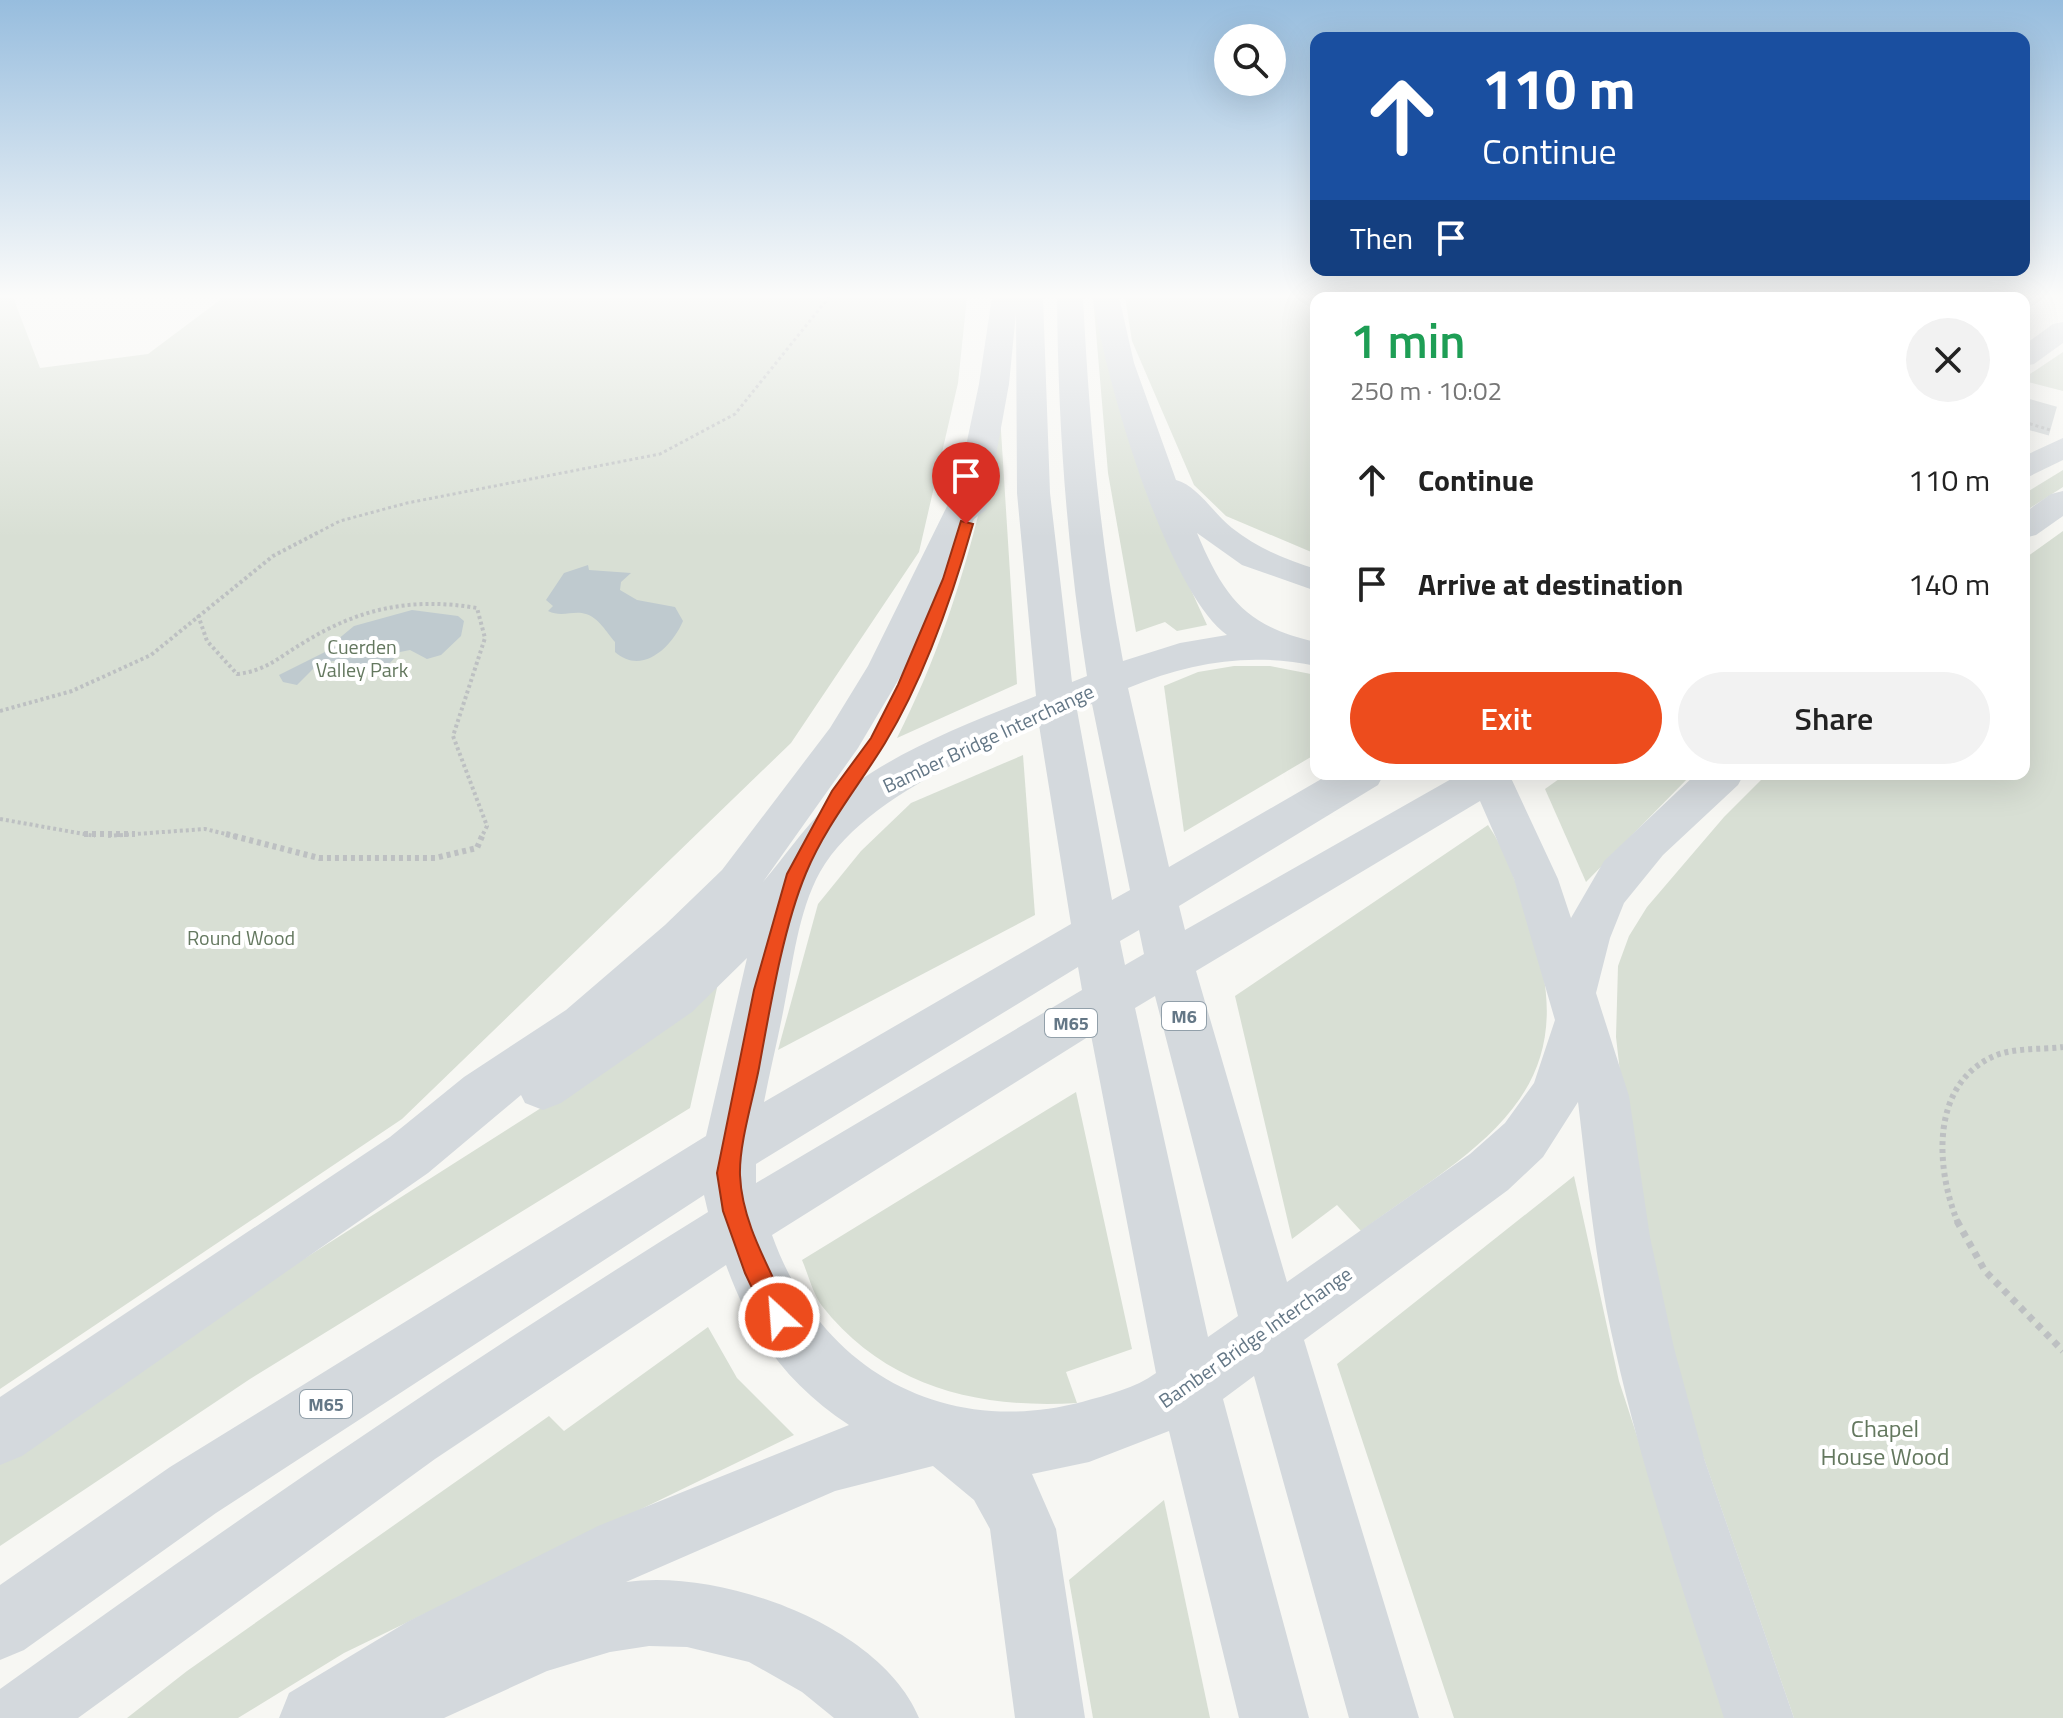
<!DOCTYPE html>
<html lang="en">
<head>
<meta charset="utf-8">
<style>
  body { margin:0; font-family:"Titillium Web",sans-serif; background:#f2f2f2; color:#222; height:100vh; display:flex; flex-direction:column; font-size:30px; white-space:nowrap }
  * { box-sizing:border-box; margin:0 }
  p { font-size:26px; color:#767676 }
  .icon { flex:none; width:44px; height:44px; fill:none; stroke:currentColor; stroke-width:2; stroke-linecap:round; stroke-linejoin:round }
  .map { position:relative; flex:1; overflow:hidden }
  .sheet { position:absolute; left:1310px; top:292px; width:720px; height:488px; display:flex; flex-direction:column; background:#fff; border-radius:16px; box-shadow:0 8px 32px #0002 }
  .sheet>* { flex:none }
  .guide { position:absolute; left:1310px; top:32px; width:720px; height:244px; border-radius:16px; box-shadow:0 8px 32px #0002; background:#1a4fa0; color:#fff; overflow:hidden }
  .buttons { position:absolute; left:1214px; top:24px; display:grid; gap:16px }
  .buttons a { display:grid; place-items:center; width:72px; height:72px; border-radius:50%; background:#fff; box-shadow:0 8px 32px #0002; font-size:40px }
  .pin { position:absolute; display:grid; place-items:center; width:68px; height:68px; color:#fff; margin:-82px -34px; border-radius:50% 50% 50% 0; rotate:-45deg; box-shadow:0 0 8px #0007 }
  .pin .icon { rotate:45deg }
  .me { position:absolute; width:88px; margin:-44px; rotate:334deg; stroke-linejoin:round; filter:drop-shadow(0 0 6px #0008) }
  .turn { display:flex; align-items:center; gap:28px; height:168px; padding:0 40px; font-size:36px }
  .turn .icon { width:104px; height:104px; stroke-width:2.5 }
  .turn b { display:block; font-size:56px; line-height:68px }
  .then { display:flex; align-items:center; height:76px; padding:0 40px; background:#0003; gap:16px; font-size:30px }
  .round { display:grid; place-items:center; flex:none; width:84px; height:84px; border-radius:42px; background:#f2f2f2 }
  .summary { display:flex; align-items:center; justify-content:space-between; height:136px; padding:0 40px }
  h1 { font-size:48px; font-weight:600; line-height:60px; color:#1e9e55 }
  .action { display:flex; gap:16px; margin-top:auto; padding:16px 40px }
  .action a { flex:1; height:92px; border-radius:48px; background:#ed4c1d; color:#fff; font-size:32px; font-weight:600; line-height:92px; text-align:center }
  .action a+a { background:#f2f2f2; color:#222 }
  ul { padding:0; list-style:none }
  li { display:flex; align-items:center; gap:24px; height:104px; padding:0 40px }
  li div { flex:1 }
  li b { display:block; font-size:30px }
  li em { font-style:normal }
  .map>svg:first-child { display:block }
  .green { fill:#d8dfd4 }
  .water { fill:#bfcacf }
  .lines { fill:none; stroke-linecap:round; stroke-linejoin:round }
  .primary-tunnel { stroke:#d2d7d8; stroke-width:30; stroke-dasharray:30 15; stroke-linecap:butt }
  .path-far3 { stroke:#bdc0c2; stroke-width:3; stroke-dasharray:3 3; stroke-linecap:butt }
  .path-far2 { stroke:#bdc0c2; stroke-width:4; stroke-dasharray:3 3; stroke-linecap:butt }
  .path-far1 { stroke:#bdc0c2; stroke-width:6; stroke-dasharray:4 4; stroke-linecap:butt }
  .path { stroke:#bdc0c2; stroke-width:7; stroke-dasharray:6 6; stroke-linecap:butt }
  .primary { fill:#d4d9dd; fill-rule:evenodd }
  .motorway { fill:#d4d9dd; fill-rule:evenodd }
  .route { fill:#ed4c1d; stroke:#9a3113; stroke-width:2 }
  .labels { text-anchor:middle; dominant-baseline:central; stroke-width:8; stroke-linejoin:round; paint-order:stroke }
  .shield { fill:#fff; stroke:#92a0aa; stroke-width:2 }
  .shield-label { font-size:18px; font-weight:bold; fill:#647786 }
  .park-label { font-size:20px; fill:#64785f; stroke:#fff }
  .street-label { font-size:20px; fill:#647786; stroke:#fff }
  .near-park-label { font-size:24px; fill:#64785f; stroke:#fff }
</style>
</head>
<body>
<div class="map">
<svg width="2063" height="1718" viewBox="0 0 2063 1718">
  <rect width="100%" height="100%" fill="#f7f7f3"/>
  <g class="green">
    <path d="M0,297h13l27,71 108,-14 76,-57h743l-9,86 -39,169 -128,191 -389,376 -402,270z"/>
    <path d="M1093,297l83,260 31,68 -30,6 -12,-9 -29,10 -28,-159z"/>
    <path d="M1125,297h491l3,1h-303v256l-90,-38 -32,-31 -62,-144z"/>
    <path d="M2063,352v39l-39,-10v-3z"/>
    <path d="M1000,415l17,269 -120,54c53,-105 81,-208 103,-323z"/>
    <path d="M2063,470v17l-39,25v-18z"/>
    <path d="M2063,531v1187h-269l-110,-317 -51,-214 -17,-150 2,-71 11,-30 18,-29 77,-90 43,-43h257v-215z"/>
    <path d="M1234,666h36l46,9v79l-132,78 -20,-146 34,-14z"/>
    <path d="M1023,755l12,160 -257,135 40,-146 43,-53 50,-48z"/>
    <path d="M1566,774h126l-106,108 -41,-93z"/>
    <path d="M1488,825c21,30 30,66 42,100 60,169 -51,220 -169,306l-24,-26 -45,34 -57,-243z"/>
    <path d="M719,979l-29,129 -440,271 -250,167v-83l189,-131 451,-287z"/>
    <path d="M1076,1092l56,257 -66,23 11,31c-99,6 -191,-16 -255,-97 -9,-12 -14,-32 -20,-46z"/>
    <path d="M1574,1176l45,205 110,337h-275l-117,-354z"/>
    <path d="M708,1327l29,51 57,57 -450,218 -106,65h-111l60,-47 362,-255 15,15z"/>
    <path d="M1164,1500l46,218h-117l-24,-138z"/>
  </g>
  <g class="water">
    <path d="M588,565l1,5 42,3 -10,9 -1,8 17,10 38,7 8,14c-11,26 -41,55 -68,31v-10c-8,-9 -17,-25 -29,-28 -13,-4 -24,4 -38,-3l5,-5 -7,-6 18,-27z"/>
    <path d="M412,610l46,6 6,5 -3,15 -20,19 -14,4 -17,-9 -10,2 -10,11 -26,6 -31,-8 -18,6 -18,18 -14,-3 -4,-7 58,-29v-6l17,-14z"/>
  </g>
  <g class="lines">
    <path class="primary-tunnel" d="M2024,413l39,11"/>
    <g class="path-far3">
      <path d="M2024,422l26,8"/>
      <path d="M315,534l25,-13 67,-18 253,-49 75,-40 94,-117"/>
    </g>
    <g class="path-far2">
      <path d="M198,615l9,26 30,33c29,-3 42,-17 66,-31 56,-35 110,-46 174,-35l8,30 -32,98 34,90 -5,10"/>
      <path d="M0,711l72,-20 79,-36 122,-99 46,-24"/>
      <path d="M0,819l95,17"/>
      <path d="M108,836l97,-7 29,7"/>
    </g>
    <g class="path-far1">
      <path d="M84,834h51"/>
      <path d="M226,834l93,24h116l42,-10 6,-14"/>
      <path d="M1958,1223c-22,-53 -28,-135 32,-165 21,-11 50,-8 73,-11"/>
    </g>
    <path class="path" d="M1957,1221l28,50 78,80"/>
    <path class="primary" d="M1624,297h28v1h-27z"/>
    <g class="motorway">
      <path d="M992,297h51l7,196 22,189 15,-6c-20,-126 -29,-251 -30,-379h26c6,123 17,244 40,364l57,-18 47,-8c-61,-44 -123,-261 -134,-338h26l15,66 42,117c21,5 39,35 56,48 25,20 54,32 84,41v22l-74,-26 -45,-32c27,64 49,94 119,109v24c-66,-14 -126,-4 -188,22l41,179 161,-93h54l-6,11 -199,121 6,24 275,-156h54l-3,4 47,101 13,39 33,-57 92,-87h48l-6,11 -75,70 -39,48 -14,35 -14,55 33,103 21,141 24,111 31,113 89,257h-70c-39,-122 -81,-244 -109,-369 -19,-81 -27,-164 -37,-247l-35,55 -35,33 -204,150 115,378h-70l-95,-342 -31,23 86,319h-70l-70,-287 -80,31 -57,12 24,55 29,189h-70l-25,-189 -16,-29 -41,-34 -98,25 -209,91c94,-14 255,43 293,136h-85l-32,-26 -53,-30 -62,-15 -38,-1 -39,6 -63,19 -103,47h-165l10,-25 118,-71 191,-96 251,-101c-62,-41 -98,-91 -123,-160l-291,194 -357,259h-78v-29c231,-166 466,-327 708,-477l-4,-17 -488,318 -192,137 -24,10v-75l170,-118 536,-331 41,-178 -55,54 -131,91 -18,7 -18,-7 -4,-8 -93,78 -406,283 -22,9v-68l390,-260 74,-60 102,-67 99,-85 57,-55 108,-142 38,-62 90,-182 21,-100zM1016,313l1,180 19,203c-72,29 -153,59 -211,112 -24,23 -41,50 -62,74l95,-134 48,-81 68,-148 12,-9 23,-126zM1092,704l38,186 -18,10 -35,-190zM1039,725l32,199 -307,178c6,-32 14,-63 20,-95 9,-44 14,-95 36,-135 40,-70 148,-116 219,-147zM1480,801l34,78 41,141 -21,63 -29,40 -35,31 -183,128 -91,-311zM1139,930l5,24 -19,11 -5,-24zM1078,967l4,23 -326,193v-19zM1155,996l83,320 -30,21 -73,-329zM1091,1035l65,338c-20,15 -50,22 -74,29 -139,36 -262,-32 -310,-167z"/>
      <path d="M2063,322v21l-29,21 -10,2v-21l29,-21z"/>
      <path d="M2063,438v22l-39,19v-23z"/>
      <path d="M2063,491v25l-27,19 -12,3v-25l27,-19z"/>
    </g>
  </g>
  <linearGradient id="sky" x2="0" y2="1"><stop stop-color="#97bdde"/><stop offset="0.55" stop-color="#fbfbfa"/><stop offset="1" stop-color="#fbfbfa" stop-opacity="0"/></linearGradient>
  <rect width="2063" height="538" fill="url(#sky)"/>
  <path class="route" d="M961,521l12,3c-21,74 -48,153 -88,219 -27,44 -59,82 -79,130 -23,55 -36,135 -47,195 -6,31 -20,76 -19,107 2,51 32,96 51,142l-3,9 -9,3 -9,-3 -25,-53 -22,-62 -6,-38 37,-183 33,-116 45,-83 39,-53 27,-53 45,-106z"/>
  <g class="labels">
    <g class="shield">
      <rect x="1162" y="1002" width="44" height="28" rx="6"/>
      <rect x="1045" y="1009" width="52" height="28" rx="6"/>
      <rect x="300" y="1390" width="52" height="28" rx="6"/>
    </g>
    <g class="shield-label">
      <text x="1184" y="1016">M6</text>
      <text x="1071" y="1023">M65</text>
      <text x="326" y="1404">M65</text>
    </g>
    <g class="park-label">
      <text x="362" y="646">Cuerden<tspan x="362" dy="23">Valley Park</tspan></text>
      <text x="241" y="937">Round Wood</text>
    </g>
    <g class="street-label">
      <text transform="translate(988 738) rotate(-25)">Bamber Bridge Interchange</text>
      <text transform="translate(1255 1337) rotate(-35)">Bamber Bridge Interchange</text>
    </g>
    <g class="near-park-label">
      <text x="1885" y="1428">Chapel<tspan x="1885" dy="28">House Wood</tspan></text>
    </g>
  </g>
</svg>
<div class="buttons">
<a><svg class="icon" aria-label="search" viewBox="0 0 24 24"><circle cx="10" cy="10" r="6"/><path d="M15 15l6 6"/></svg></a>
</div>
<div class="pin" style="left:966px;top:524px;background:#d93025"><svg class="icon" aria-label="arrive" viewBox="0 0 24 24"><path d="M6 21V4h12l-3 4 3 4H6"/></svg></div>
<svg class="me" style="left:779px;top:1317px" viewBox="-20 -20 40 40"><circle r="17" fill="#ed4c1d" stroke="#fff" stroke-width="3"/><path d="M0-11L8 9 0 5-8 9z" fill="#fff"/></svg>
<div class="guide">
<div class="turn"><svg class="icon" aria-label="ahead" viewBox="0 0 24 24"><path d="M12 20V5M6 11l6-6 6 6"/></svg><div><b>110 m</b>Continue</div></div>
<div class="then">Then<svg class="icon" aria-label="arrive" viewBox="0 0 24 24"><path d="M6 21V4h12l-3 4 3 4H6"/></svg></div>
</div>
<section class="sheet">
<div class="summary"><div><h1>1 min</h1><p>250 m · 10:02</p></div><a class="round"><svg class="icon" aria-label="close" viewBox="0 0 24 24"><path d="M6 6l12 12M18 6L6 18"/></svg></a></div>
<ul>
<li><svg class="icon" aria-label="ahead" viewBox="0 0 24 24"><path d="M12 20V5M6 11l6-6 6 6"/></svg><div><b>Continue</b></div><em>110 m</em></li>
<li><svg class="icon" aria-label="arrive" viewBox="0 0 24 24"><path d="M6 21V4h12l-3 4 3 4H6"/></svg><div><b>Arrive at destination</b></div><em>140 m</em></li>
</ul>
<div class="action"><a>Exit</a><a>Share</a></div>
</section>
</div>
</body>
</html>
